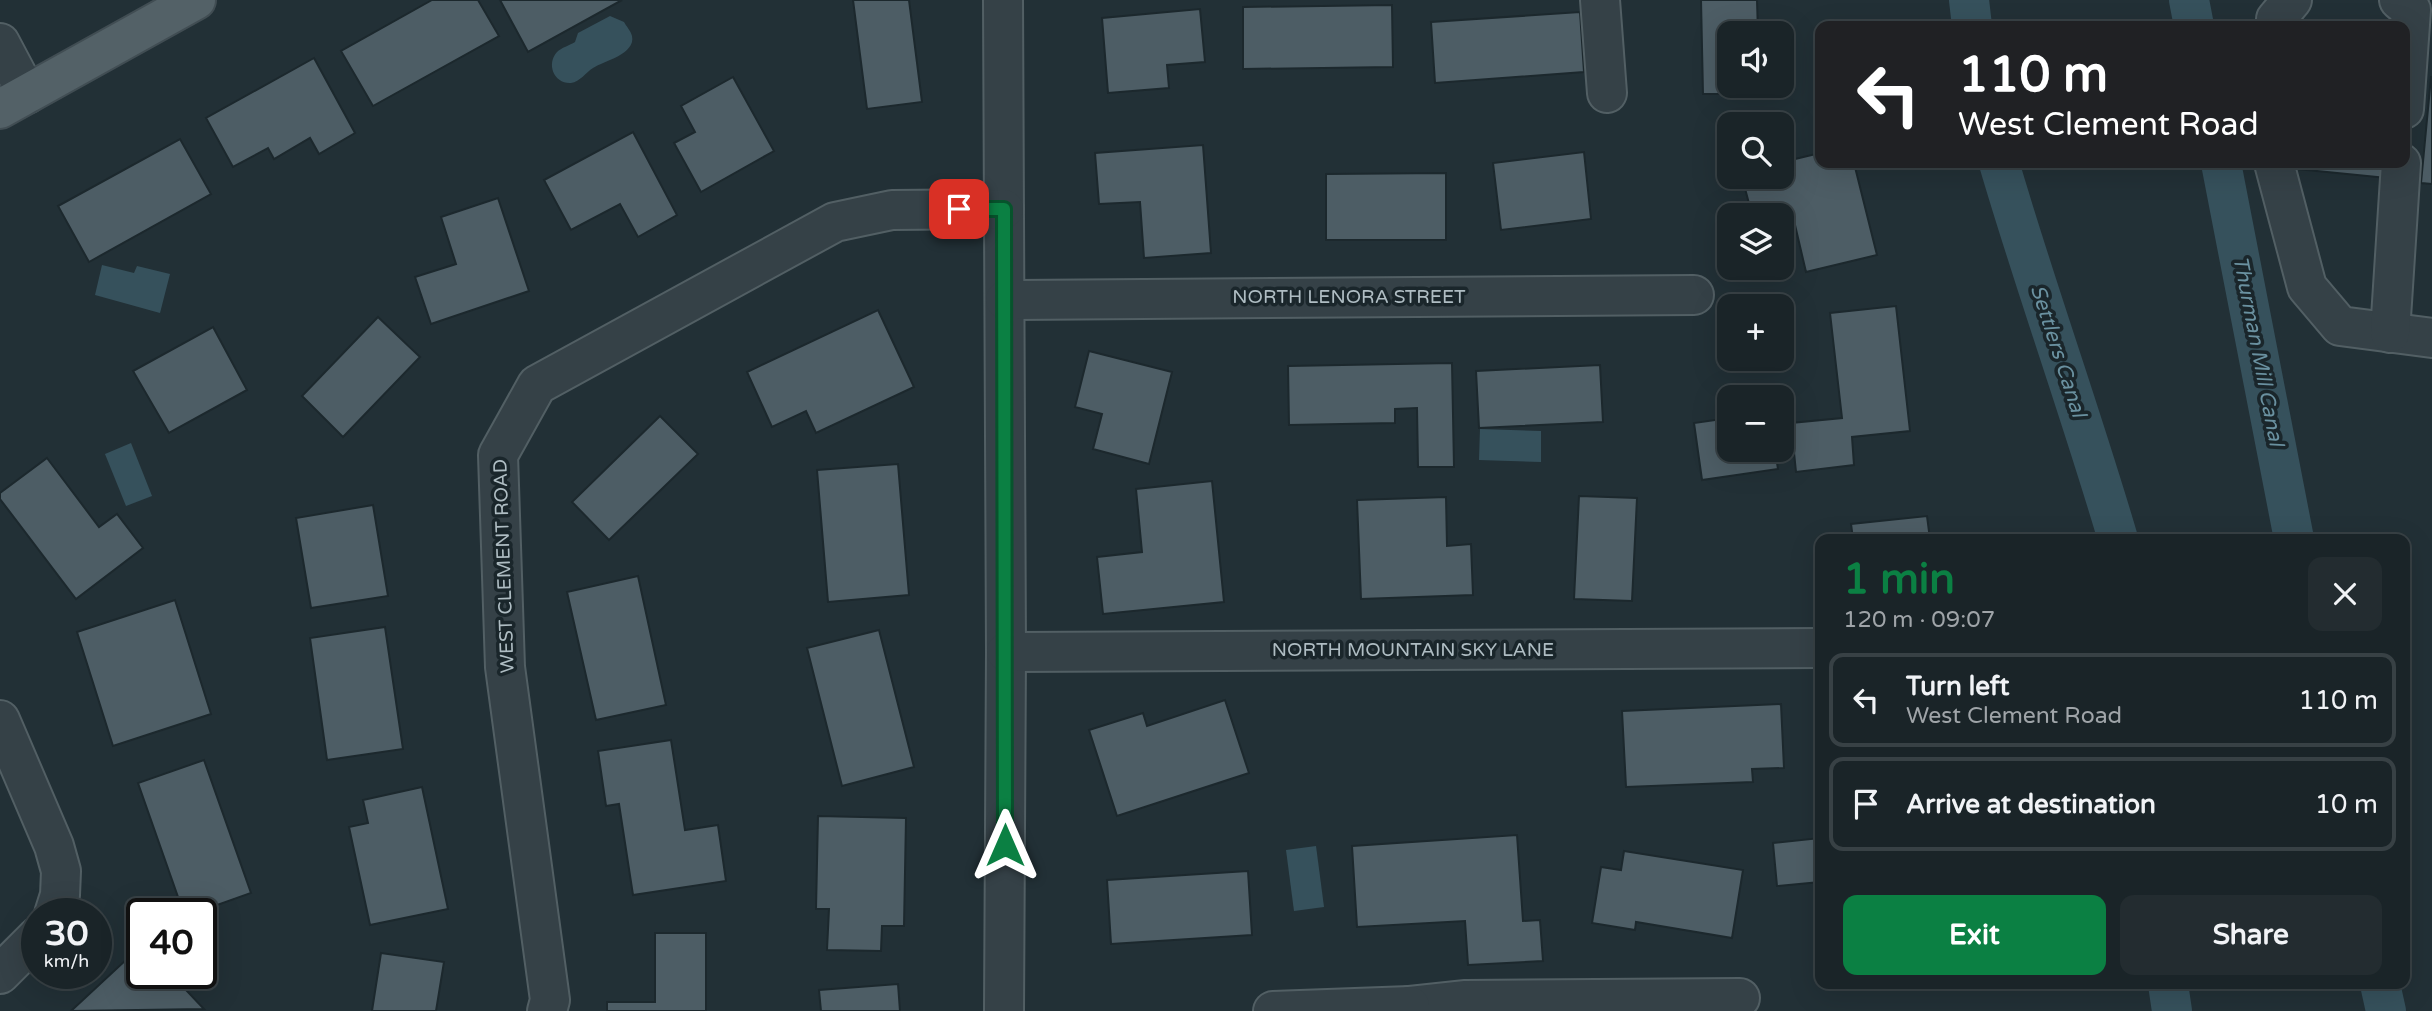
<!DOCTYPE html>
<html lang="en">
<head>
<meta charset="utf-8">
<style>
  body { margin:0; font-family:"Varela Round",sans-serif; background:#232c30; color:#f1f3f6; height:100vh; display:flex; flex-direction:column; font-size:26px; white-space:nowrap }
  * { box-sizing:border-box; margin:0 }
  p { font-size:23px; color:#9fa4a8 }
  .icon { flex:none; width:38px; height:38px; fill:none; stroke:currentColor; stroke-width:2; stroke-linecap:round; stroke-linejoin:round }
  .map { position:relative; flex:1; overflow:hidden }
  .panel { position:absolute; left:1815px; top:534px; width:595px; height:455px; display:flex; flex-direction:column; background:#1a2428; border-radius:14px; box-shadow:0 7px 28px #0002,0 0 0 2px #384145 }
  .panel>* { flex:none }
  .top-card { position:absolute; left:1815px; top:21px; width:595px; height:147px; border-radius:14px; box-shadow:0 7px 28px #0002,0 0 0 2px #384145; background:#202124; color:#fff; overflow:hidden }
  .tools { position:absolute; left:1717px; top:21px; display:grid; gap:14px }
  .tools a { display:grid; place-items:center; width:77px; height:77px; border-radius:14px; background:#1a2428; box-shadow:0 7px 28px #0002,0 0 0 2px #384145; font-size:35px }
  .speed { position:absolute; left:21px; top:898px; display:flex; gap:14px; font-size:35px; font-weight:700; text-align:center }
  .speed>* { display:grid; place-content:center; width:91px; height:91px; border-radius:50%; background:#1a2428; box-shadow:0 7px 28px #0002,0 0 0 2px #384145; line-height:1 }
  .speed small { font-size:18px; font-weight:400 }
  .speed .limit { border:4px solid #111; border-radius:10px; background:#fff; color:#111 }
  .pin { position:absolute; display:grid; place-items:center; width:60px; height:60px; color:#fff; margin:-30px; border-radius:14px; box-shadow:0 4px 10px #0006 }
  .me { position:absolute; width:77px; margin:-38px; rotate:0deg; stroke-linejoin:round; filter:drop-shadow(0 0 5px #0008) }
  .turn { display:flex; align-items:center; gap:24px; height:147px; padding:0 28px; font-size:32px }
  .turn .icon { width:91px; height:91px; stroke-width:2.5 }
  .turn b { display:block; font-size:49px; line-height:60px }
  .round { display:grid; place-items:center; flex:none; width:74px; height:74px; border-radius:14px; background:#232c30 }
  .head { display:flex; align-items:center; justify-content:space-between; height:119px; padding:0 28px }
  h1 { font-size:42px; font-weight:700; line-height:52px; color:#0b8043 }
  .button { display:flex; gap:14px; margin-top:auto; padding:14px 28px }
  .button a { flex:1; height:80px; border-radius:14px; background:#0b8043; color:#fff; font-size:28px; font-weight:700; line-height:80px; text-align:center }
  .button a+a { background:#232c30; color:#f1f3f6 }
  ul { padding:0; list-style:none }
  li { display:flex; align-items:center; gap:21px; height:94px; margin:0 14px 10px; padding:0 14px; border:4px solid #384145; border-radius:14px }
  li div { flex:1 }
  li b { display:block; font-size:26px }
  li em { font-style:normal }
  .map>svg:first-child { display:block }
  .water { fill:#36515c }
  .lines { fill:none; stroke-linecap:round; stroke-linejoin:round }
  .canal { stroke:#36515c; stroke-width:40 }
  .building { fill:#4d5d65; stroke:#1c282d; stroke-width:2 }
  .minor-casing { stroke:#525f64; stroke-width:42 }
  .major-casing { stroke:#414d53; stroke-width:42 }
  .minor { stroke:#354147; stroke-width:38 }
  .major { stroke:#536167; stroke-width:38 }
  .route-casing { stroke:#07532c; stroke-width:18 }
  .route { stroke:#0b8043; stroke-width:12 }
  .labels { text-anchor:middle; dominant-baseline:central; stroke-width:7; stroke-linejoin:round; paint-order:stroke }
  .street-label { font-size:19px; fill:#afbdc3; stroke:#1a262b }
  .water-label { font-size:21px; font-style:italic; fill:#6a91a0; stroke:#1a262b }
</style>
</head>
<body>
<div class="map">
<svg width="2432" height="1011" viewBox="0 0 2432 1011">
  <rect width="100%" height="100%" fill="#223036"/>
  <g class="water">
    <path d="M610,16l14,6c2,4 7,9 8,14 4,18 -28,25 -39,32 -7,4 -13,14 -22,15 -17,1 -25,-19 -14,-31 4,-4 13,-7 18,-10l3,-9z"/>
    <path d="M102,265l32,8 3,-7 33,8 -10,39 -65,-18z"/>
    <path d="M1480,429l61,2v31l-62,-2z"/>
    <path d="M131,443l21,53 -26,10 -21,-52z"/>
    <path d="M1316,846l8,61 -30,4 -8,-61z"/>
  </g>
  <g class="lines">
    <g class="canal">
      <path d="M1969,0l3,26"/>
      <path d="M2189,0l5,26"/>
      <path d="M1999,163c37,126 82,250 119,376"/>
      <path d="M2221,163l73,376"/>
      <path d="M2168,984l4,27"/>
      <path d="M2380,984l6,27"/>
    </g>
  </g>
  <g class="building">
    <path d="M432,0h46l21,36 -126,70 -32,-55z"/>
    <path d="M500,0h122l-94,52z"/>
    <path d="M853,0h56l13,102 -55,7z"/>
    <path d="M1701,0h56l1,33h-29v53h29l1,8h-56z"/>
    <path d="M1392,5l1,62 -150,2v-62z"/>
    <path d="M1200,9l5,53 -38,3 2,23 -61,5 -6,-75z"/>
    <path d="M1580,12l4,60 -149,11 -4,-61z"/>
    <path d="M314,58l41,75 -36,21 -9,-16 -36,21 -6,-11 -35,19 -27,-49z"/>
    <path d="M733,77l41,74 -73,41 -27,-49 21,-11 -14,-26z"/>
    <path d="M2431,77h1v107l-11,-1z"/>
    <path d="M633,132l44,83 -39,22 -18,-33 -49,26 -27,-50z"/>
    <path d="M1789,135l6,24 25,-6v10h34l23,92 -71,17 -11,-47 -13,3v-13h-30l-10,-38h40v-40z"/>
    <path d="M180,139l31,55 -122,68 -31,-56z"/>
    <path d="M1203,145l8,108 -67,5 -4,-56 -41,2 -4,-51z"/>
    <path d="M1584,152l7,67 -90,11 -8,-67z"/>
    <path d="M2287,163h102l-2,15 -100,-10z"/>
    <path d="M1446,173v67h-120v-66z"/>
    <path d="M498,198l31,93 -98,33 -16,-47 41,-13 -15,-47z"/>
    <path d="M1896,306l14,125 -58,6 2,28 -58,7 -5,-49 51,-5 -12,-105z"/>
    <path d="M878,310l36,77 -98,46 -10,-22 -34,16 -25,-55z"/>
    <path d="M378,317l42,40 -77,80 -41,-41z"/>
    <path d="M213,327l34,63 -78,43 -36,-62z"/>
    <path d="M1089,351l83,21 -23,92 -56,-15 9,-35 -27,-7z"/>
    <path d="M1452,363l2,104h-36l-1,-59 -22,1v14l-106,2 -1,-59z"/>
    <path d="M1600,365l3,57 -124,6 -3,-57z"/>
    <path d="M660,416l38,38 -89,86 -37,-38z"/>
    <path d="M1729,418v32h46l3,19 -76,11 -8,-57z"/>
    <path d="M47,458l52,69 18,-13 26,34 -67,51 -76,-100v-6z"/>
    <path d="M898,464l11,131 -81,7 -11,-132z"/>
    <path d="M1212,481l12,121 -121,12 -6,-57 45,-5 -6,-63z"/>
    <path d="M1579,496l58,2 -5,103 -58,-2z"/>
    <path d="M1446,497l1,49 24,-2 2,51 -112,4 -4,-99z"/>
    <path d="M373,505l15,91 -77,12 -15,-90z"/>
    <path d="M1927,516l3,23h-77l-2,-15z"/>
    <path d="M638,576l28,129 -70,15 -29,-128z"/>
    <path d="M175,600l36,114 -98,32 -36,-114z"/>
    <path d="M385,627l18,122 -76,11 -17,-122z"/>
    <path d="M879,630l35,137 -72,19 -35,-138z"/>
    <path d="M1225,700l24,73 -132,43 -28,-86 54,-17 4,13z"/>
    <path d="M1781,704l3,64 -32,1 1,13 -127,5 -4,-76z"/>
    <path d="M671,740l14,90 33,-5 8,56 -93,14 -14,-91 -13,2 -8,-55z"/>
    <path d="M204,760l47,133 -59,21h-8l-46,-131z"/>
    <path d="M422,787l26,122 -78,16 -21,-98 19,-4 -5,-23z"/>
    <path d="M818,816l88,2 -2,108h-22l-1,25 -54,-1 2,-41h-13z"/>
    <path d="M1517,835l6,86 17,-1 3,41 -75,4 -3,-44 -108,6 -5,-81z"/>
    <path d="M1820,838v44l-43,4 -4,-43z"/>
    <path d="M1624,851l119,19 -11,68 -96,-16 -1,8 -43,-7 9,-56 20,3z"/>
    <path d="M1248,871l4,64 -141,9 -4,-64z"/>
    <path d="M655,933h51v78h-99v-9h48z"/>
    <path d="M142,945v28h28l34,36 -133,2z"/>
    <path d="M381,953l63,9 -8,49h-64z"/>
    <path d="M898,984l2,27h-79l-2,-21z"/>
  </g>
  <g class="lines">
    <defs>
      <g id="minor">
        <path d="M1003,0l3,652 -2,359"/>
        <path d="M1600,0l7,93"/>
        <path d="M2399,0l12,10 -7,99"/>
        <path d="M2276,26v-7l16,-19"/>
        <path d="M0,43l27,51"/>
        <path d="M2274,163l33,124 33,39 92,12"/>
        <path d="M1005,300l689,-5"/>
        <path d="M2390,333l11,-170"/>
        <path d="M1006,652l814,-4"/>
        <path d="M0,720l54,126 7,25 -1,24 -6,19"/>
        <path d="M0,974l37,-37"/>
        <path d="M1410,1006l56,-6 274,-2"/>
        <path d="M547,1011l3,-11 -45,-333 -7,-212 39,-70 298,-163 57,-12 112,-1"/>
        <path d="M1273,1011l137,-5v5"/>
      </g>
      <path id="major" d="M0,109l196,-109"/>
    </defs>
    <use href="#minor" class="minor-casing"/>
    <use href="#major" class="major-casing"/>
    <use href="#minor" class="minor"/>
    <use href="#major" class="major"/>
  </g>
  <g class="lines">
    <defs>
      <path id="route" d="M959,209h45l1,636"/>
    </defs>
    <use href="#route" class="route-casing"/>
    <use href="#route" class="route"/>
  </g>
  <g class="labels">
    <g class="street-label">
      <text x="1349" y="297">NORTH LENORA STREET</text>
      <text transform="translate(504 566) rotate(-92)">WEST CLEMENT ROAD</text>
      <text x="1413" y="650">NORTH MOUNTAIN SKY LANE</text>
    </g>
    <g class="water-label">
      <text transform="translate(2058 351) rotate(72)">Settlers Canal</text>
      <text transform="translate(2258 351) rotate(79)">Thurman Mill Canal</text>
    </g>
  </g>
</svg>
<div class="tools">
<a><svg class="icon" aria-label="sound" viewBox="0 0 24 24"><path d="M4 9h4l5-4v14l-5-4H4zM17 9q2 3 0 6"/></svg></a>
<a><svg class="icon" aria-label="search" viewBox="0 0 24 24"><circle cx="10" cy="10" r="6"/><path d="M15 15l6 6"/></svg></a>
<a><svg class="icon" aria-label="layers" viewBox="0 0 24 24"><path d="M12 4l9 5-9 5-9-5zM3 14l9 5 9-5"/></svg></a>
<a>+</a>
<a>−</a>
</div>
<div class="speed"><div>30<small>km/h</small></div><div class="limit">40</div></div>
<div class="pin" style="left:959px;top:209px;background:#d93025"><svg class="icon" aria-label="arrive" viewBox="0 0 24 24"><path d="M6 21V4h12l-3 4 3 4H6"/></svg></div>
<svg class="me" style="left:1005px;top:845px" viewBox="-20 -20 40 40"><path d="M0-17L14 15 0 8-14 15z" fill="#0b8043" stroke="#fff" stroke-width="4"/></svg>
<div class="top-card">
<div class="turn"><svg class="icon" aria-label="left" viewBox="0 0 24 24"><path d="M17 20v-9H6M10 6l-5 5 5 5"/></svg><div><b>110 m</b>West Clement Road</div></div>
</div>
<section class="panel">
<div class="head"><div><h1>1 min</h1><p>120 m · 09:07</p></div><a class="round"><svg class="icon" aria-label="close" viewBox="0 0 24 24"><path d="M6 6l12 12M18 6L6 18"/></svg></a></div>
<ul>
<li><svg class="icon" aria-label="left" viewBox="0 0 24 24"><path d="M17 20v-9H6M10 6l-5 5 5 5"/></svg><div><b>Turn left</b><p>West Clement Road</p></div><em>110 m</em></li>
<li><svg class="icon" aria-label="arrive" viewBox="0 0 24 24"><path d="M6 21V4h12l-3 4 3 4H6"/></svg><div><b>Arrive at destination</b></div><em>10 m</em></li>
</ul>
<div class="button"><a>Exit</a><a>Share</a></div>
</section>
</div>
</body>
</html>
